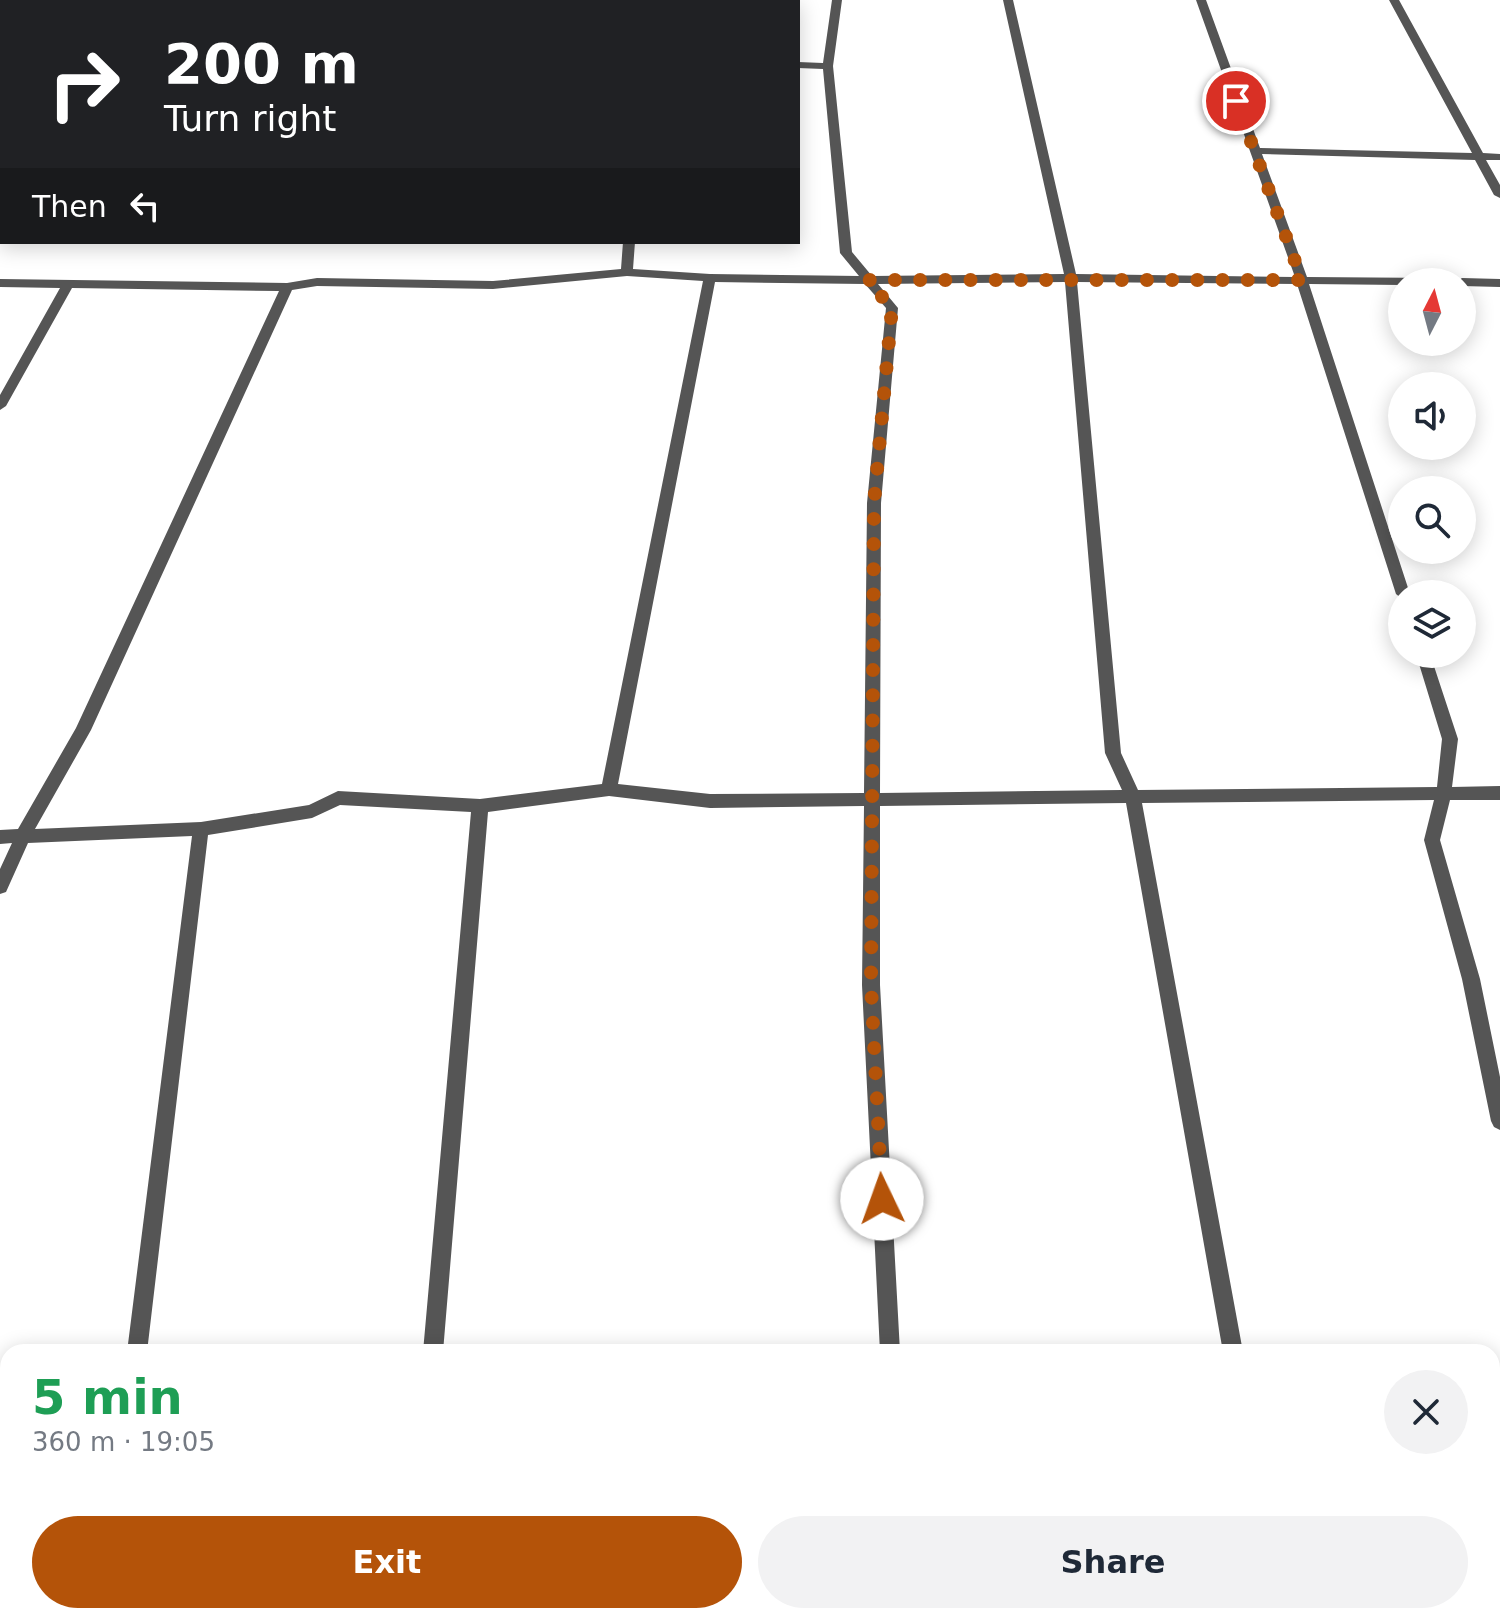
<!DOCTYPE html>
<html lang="en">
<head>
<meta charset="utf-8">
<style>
  body { margin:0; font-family:"DejaVu Sans",sans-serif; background:#f2f2f3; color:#1f2937; height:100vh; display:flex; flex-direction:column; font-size:30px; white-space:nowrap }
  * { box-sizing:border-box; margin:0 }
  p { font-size:26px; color:#747a83 }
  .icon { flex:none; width:44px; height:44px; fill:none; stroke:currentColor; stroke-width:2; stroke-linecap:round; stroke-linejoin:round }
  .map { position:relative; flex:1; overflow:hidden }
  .panel { position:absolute; left:0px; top:1344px; width:1500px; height:280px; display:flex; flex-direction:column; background:#fff; border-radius:24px 24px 0 0; box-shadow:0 4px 20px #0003 }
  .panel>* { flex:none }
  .top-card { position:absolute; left:0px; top:0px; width:800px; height:244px; box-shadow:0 4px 20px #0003; background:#202124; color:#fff; overflow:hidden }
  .needle { width:52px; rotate:6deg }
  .fabs { position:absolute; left:1388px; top:268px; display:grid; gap:16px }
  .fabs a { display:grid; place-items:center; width:88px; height:88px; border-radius:50%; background:#fff; box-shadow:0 4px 20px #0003; font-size:40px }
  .pin { position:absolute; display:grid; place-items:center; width:68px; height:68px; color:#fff; margin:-34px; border:4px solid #fff; border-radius:50%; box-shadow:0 2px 8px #0007 }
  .me { position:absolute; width:88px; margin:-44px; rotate:357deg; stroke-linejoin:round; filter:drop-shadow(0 0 6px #0008) }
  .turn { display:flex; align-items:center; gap:28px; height:168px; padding:0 32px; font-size:36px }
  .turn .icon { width:104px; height:104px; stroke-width:2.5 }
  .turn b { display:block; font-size:56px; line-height:68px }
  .then { display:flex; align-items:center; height:76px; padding:0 32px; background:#0003; gap:16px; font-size:30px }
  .round { display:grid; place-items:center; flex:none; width:84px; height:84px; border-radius:42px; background:#f2f2f3 }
  .headline { display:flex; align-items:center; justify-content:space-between; height:136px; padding:0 32px }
  h1 { font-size:48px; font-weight:600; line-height:60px; color:#1e9e55 }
  .button { display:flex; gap:16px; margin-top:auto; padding:16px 32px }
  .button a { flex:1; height:92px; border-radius:48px; background:#b45309; color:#fff; font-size:32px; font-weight:600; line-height:92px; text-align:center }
  .button a+a { background:#f2f2f3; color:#1f2937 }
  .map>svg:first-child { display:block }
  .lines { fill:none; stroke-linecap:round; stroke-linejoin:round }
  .minor { fill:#555; fill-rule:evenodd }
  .route { stroke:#b45309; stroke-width:14; stroke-dasharray:0 25.2 }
</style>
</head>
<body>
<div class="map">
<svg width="1500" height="1624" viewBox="0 0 1500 1624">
  <rect width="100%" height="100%" fill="#fff"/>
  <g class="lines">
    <g class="minor">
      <path d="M31,0h10l-11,2z"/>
      <path d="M142,0h14l1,2h-13z"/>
      <path d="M259,0h13l-14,2z"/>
      <path d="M832,0h10l-9,66 19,186 20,24 192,-2 -61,-274h10l63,274 219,3 -99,-277h10l54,148 212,5 -83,-153h10l84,153 17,1v6h-14l14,25v13l-6,-3 -19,-35 -213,-6 45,123 132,1 6,4h-43v3l-93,-1 101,310h-8v5l-6,-5 -99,-310 -220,-2 44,471 17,37 299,-3 5,-48 -26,-85h14l28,85 -6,48 48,-1v14h-50l-10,40 40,139 20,98v53l-6,-3 -3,-6 -29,-142 -38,-139 10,-40 -292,3 101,549h-20l-97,-549 -246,3v179l20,367h-20l-18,-367 2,-179 -154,2 -101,-12 -121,16 -45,540h-20l48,-540 -131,-7 -28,13 -104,17 -61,517h-20l65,-516 -164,7 -22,49 -6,2v-25l12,-26 -12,1v-14l18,-1 58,-101 203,-437 -207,-3 -66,118 -6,4v-15l60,-107 -60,-1v-8l287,4 30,-5 176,3 128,-12 2,-27h12l-2,27 77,5 149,2 -19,-23 -17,-184 -25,-1v-6l25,1zM627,276l76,5 -101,503 -122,15 -142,-8 -29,14 -108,17 -166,7 56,-99 201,-440 25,-4 176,3zM715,282l150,2 21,24 -19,195 -3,290 -154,1 -92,-10zM1065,282l40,471 17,37 -242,3 1,-290 17,-195 -20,-24z"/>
      <path d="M0,50h2l-2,9z"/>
      <path d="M0,119h2l-2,7z"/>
      <rect x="0" y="137" width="2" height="6"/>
      <path d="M1462,278l38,1v8l-38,-1v-4h-6z"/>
      <rect x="1492" y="1444" width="8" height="20"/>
      <path d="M93,1616h22l-1,8h-22z"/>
      <rect x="898" y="1616" width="22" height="8"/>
    </g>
  </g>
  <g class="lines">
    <path class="route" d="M882,1199l-11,-214 3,-482 18,-195 -25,-28h435l-66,-179"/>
  </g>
</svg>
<div class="fabs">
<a><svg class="needle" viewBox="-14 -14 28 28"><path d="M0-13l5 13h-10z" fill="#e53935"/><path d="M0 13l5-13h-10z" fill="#747a83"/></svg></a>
<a><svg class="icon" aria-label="sound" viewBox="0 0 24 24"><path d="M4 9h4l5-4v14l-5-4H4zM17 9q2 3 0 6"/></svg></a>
<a><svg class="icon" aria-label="search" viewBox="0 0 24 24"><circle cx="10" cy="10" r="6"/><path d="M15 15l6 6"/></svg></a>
<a><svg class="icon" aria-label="layers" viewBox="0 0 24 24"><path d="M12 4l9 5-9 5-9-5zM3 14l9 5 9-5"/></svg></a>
</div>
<div class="pin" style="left:1236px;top:101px;background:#d93025"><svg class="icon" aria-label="arrive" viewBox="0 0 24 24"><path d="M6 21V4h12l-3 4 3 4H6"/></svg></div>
<svg class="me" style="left:882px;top:1199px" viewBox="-20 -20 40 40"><circle r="19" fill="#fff"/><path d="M0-13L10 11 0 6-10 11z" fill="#b45309"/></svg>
<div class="top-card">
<div class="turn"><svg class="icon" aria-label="right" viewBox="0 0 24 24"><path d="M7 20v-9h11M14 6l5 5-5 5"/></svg><div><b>200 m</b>Turn right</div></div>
<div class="then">Then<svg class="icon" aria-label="left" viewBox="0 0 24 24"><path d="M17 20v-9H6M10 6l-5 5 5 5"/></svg></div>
</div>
<section class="panel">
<div class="headline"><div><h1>5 min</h1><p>360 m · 19:05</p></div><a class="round"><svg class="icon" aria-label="close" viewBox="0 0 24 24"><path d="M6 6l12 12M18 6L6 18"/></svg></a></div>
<div class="button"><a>Exit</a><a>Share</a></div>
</section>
</div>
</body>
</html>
